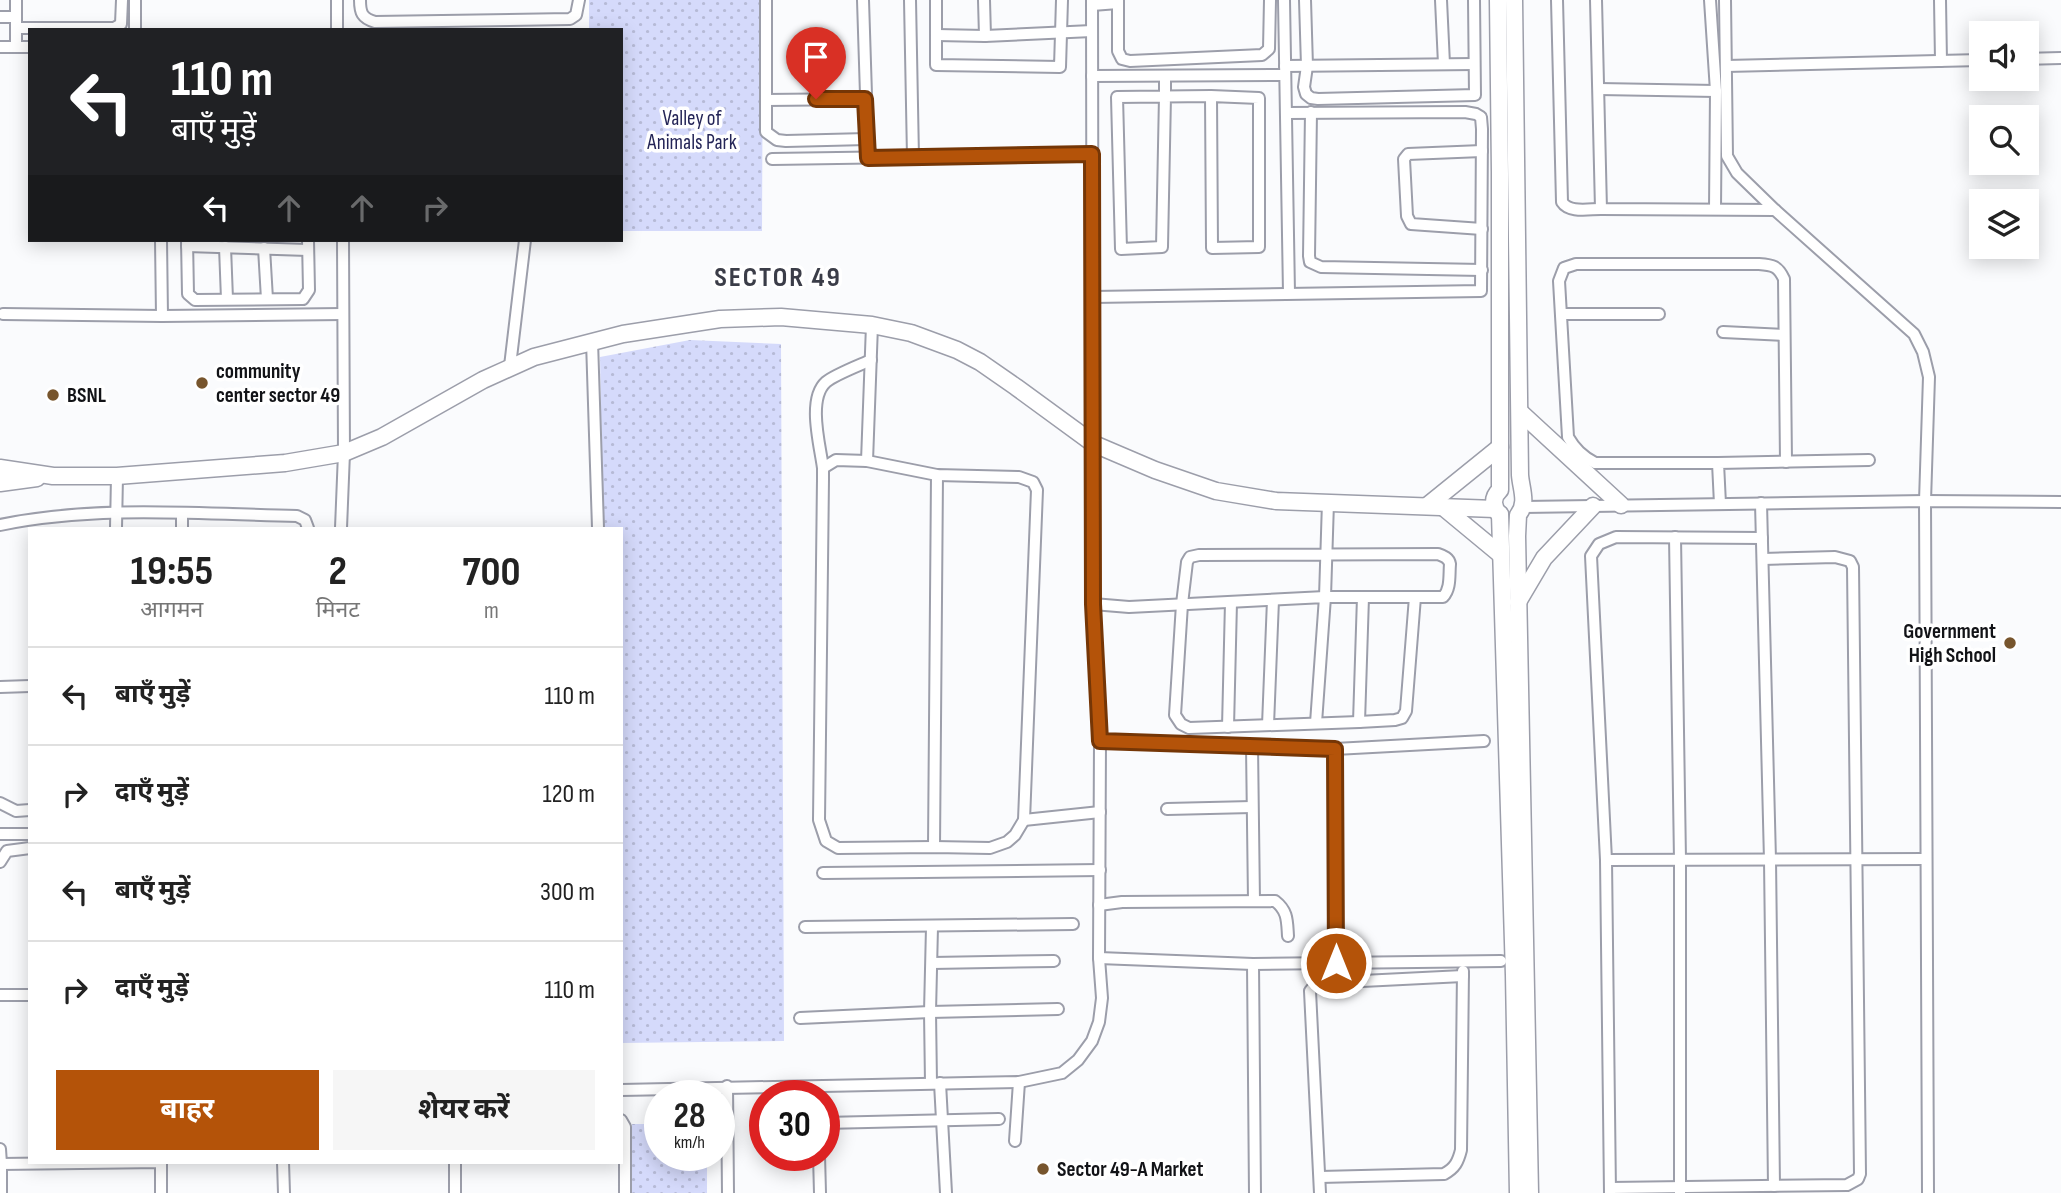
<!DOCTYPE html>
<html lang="hi">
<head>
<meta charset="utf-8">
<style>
  body { margin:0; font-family:"Sofia Sans Condensed","Noto Sans Devanagari",sans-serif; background:#f6f6f6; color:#222; height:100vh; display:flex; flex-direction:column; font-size:26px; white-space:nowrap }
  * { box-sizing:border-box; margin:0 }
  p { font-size:23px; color:#767676 }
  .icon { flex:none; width:38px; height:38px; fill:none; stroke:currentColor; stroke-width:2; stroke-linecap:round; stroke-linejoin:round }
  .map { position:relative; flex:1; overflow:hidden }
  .side { position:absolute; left:28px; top:527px; width:595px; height:637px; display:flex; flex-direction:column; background:#fff; border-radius:0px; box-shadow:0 4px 18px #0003 }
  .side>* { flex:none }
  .top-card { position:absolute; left:28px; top:28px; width:595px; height:214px; border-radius:0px; box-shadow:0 4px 18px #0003; background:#202124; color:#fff; overflow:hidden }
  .buttons { position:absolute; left:1969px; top:21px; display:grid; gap:14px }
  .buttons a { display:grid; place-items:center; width:70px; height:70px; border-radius:0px; background:#fff; box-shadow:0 4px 18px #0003; font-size:35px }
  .speed { position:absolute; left:644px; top:1080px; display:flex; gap:14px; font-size:35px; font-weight:700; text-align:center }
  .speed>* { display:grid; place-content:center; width:91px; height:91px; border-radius:50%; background:#fff; box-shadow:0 4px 18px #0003; line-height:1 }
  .speed small { font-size:18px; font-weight:400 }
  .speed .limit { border:10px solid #d22; background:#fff; color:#111 }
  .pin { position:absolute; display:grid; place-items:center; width:60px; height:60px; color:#fff; margin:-72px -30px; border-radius:50% 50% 50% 0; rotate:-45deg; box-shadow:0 0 7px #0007 }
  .pin .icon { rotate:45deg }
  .me { position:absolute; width:77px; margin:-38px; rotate:0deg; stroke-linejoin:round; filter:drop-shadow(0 0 5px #0008) }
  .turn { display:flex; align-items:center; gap:24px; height:147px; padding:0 28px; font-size:32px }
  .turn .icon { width:91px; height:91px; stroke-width:2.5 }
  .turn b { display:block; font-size:49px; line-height:60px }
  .lanes { display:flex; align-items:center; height:66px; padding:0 28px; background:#0003; justify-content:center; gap:35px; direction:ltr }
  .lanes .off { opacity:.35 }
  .eta { display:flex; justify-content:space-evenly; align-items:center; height:119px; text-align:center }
  .eta b { font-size:42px; font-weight:700; line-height:49px }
  .cta { display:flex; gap:14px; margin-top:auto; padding:14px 28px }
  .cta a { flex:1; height:80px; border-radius:0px; background:#b45309; color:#fff; font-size:28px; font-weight:700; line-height:80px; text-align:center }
  .cta a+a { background:#f6f6f6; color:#222 }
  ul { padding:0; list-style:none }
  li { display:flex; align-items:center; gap:21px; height:98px; padding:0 28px; border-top:2px solid #e0e0e0 }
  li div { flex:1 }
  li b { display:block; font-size:26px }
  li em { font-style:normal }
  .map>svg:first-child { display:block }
  .park { fill:url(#park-dots) }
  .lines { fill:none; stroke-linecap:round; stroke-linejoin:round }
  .street-casing { stroke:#9c9eaa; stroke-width:14 }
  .secondary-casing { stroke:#9c9eaa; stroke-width:19 }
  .street { stroke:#fff; stroke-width:10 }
  .secondary { stroke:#fff; stroke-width:16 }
  .route-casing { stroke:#753606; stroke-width:18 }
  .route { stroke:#b45309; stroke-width:12 }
  .poi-dot { fill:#77552d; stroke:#fff; stroke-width:2.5 }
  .labels { text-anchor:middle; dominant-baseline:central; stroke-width:7; stroke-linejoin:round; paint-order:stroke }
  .park-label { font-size:21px; fill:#242557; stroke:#fff }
  .poi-label { font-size:21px; font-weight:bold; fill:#121317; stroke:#fff; text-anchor:start }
  .district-label { font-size:28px; font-weight:bold; letter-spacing:2px; fill:#3b3d48; stroke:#fff }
</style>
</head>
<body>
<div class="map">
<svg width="2061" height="1193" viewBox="0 0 2061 1193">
  <defs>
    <pattern id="park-dots" width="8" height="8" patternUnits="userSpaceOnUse" patternTransform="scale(1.75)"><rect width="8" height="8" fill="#d5dafb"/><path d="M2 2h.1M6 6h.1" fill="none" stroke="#b6bad6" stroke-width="1.8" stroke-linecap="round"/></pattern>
  </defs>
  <rect width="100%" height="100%" fill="#fafbfd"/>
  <g class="park">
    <path d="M589,0h174l-1,231h-141v-201h-32z"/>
    <path d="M690,340l91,4 3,697 -163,2v-515h-18l-3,-171z"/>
    <path d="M632,1124h28v31h47v38h-75z"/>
  </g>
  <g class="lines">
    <defs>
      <g id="street">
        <path d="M16,0v47"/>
        <path d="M135,0v30"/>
        <path d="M337,0v30"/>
        <path d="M360,0c0,13 2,18 15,22l195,-3 6,-4 3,-15"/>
        <path d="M766,0v132l11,8 9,1 81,-2"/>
        <path d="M863,0l5,158"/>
        <path d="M910,0l3,157"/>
        <path d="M936,0v65l124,2 2,-67"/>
        <path d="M984,0l1,36"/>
        <path d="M1118,0v51l4,8 8,2 132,-6 7,-6 1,-49"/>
        <path d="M1284,0l5,293"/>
        <path d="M1305,0l2,66 -3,21 2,7 5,4 7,1 157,-4 -1,-95"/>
        <path d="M1441,0l3,64"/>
        <path d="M1557,0l5,202c7,11 26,7 39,7"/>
        <path d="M1596,0l5,209 174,1"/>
        <path d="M1710,0l6,91 -1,118"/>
        <path d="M1725,0l2,156 10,17 38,37 139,124 9,18 6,25 -4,124 3,692"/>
        <path d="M1940,0l1,61"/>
        <path d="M1092,5l26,-2"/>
        <path d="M0,17h16"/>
        <path d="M16,28h98l7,-4 1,-24"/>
        <path d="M937,35l48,1 107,-5"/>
        <path d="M0,47h30"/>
        <path d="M2026,59l35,-1"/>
        <path d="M1285,66l189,-2"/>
        <path d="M1726,66l255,-6"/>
        <path d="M1092,76l193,-1"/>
        <path d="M1165,76v20l-3,151 -41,2 -4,-152 94,-1 1,152 47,-1v-149l-48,-2"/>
        <path d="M1599,89l117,2"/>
        <path d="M766,100l99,-1"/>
        <path d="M1311,112l-2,144 1,6 11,5 161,3"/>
        <path d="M772,159l320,-5"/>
        <path d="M1482,229l-71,-5 -4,-8 -3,-57 4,-5 74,-3"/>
        <path d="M161,240l1,76"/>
        <path d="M187,240l1,54 7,6 108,-1 6,-9 -1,-50"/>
        <path d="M187,246l121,4"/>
        <path d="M225,247l2,52"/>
        <path d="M264,248l3,51"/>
        <path d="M1093,297l388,-6 1,-162 -1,-12 -5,-3 -11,-2 -179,1"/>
        <path d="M3,314l159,2 181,-2"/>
        <path d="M1561,314h98"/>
        <path d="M1723,332l60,3"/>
        <path d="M592,341l6,187"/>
        <path d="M510,366l15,-126"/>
        <path d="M836,460l31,1 70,14 82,2 14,5 4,8 -13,330 -9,15 -8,7 -17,6 -56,-1 -96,1 -12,-7 -7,-21 4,-341v-11z"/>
        <path d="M867,461l5,-136"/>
        <path d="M1718,463h-123c-13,-7 -20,-14 -27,-26l-9,-156 5,-13 12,-4h183c14,1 19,2 25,15l2,183"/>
        <path d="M823,468c-3,-23 -16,-69 3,-86 8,-7 34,-17 45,-22"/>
        <path d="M1328,502l-3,95h90l-9,114 -4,7 -7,2 -36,2 -170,6 -8,-4 -6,-9 7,-111 5,-42 3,-5 9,-2 239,-1c6,2 11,4 12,10 -1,11 1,25 -7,33h-28"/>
        <path d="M1761,503l9,357 4,326"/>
        <path d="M1720,504l-2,-41 151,-3"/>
        <path d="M1524,507l401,-6 136,1"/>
        <path d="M0,525c97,-20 199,-11 297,-9l8,4 3,8"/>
        <path d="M116,528l1,-52"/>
        <path d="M182,528v-15"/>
        <path d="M341,528l3,-75 -1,-213"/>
        <path d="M1675,537l5,323v333"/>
        <path d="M1093,604l36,3 196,-10 -9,126"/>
        <path d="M0,687l30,-1"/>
        <path d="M1359,722l4,-125"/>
        <path d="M1268,725l5,-125"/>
        <path d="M1228,727l3,-125"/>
        <path d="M1100,741l235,8 149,-8"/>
        <path d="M1252,746l2,155"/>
        <path d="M1335,749l1,214"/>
        <path d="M0,803l16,8 14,-1"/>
        <path d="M1167,809l85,-2"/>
        <path d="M1024,820l76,-8"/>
        <path d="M0,834h30"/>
        <path d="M934,847l3,-372"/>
        <path d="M1606,860l320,-1"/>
        <path d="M0,862l7,-11 23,-3"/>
        <path d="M823,873l277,-3"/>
        <path d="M1099,905l23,-3 153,-1c13,10 12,20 13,35"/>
        <path d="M805,927l268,-3"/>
        <path d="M1099,958l154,6 248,-3"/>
        <path d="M932,963l122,-2"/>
        <path d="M1253,964l2,229"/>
        <path d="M0,995h30"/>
        <path d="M800,1018l130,-6 128,-3"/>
        <path d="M931,1083l-1,-71 2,-85"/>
        <path d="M940,1083l6,110"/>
        <path d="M727,1086l1,107"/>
        <path d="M621,1090l398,-8 43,-9 16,-13 14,-19 7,-19 3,-24 -3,-40 1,-217 -7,-137 -1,-604"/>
        <path d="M621,1120l4,7v66"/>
        <path d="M824,1123l175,-4"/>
        <path d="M1015,1141l4,-59"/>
        <path d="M0,1149l1,15 160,-2v31"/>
        <path d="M819,1155l1,38"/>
        <path d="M283,1162l1,31"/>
        <path d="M1320,1177l124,-3c11,-6 14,-12 17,-24l2,-179"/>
        <path d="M1610,1188l237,-3 11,-6 2,-5 -7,-607 -3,-6 -15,-4 -72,2"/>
        <path d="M1,1193v-29"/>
        <path d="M455,1193v-31"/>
        <path d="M1320,1193l-10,-202 5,-6 7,-2 141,-7"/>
        <path d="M1610,1193l-4,-333 -15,-304 8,-12 17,-7 146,1"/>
      </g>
      <g id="secondary">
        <path d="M1498,0l2,173v317c-8,7 -8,17 0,25"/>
        <path d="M1514,0l6,475c1,14 8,28 -2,40l-1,21 13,657"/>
        <path d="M1520,412l101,93"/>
        <path d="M0,468l53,8h64l168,-13 59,-10 38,-16 101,-57 51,-23 89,-23 97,-15 61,-2 91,8 39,8 46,17 23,12 36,25 78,57 61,26 61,21 60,10 219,8"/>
        <path d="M0,483l37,-5"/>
        <path d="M1427,506l73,-59"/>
        <path d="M1443,507l58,48"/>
        <path d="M1500,514l14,461 4,218"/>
        <path d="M1518,602l26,-44 49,-52"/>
      </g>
    </defs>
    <use href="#street" class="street-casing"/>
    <use href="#secondary" class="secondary-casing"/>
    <use href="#street" class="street"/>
    <use href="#secondary" class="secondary"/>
  </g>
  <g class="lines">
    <defs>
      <path id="route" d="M816,99h49l3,59 224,-4 1,450 7,137 235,8 1,214"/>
    </defs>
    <use href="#route" class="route-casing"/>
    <use href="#route" class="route"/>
  </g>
  <g class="poi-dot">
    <circle cx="202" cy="383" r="7"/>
    <circle cx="53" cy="395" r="7"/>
    <circle cx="2010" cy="643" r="7"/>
    <circle cx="1043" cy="1169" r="7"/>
  </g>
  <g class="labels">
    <g class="park-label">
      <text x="692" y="118">Valley of<tspan x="692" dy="24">Animals Park</tspan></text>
    </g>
    <g class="poi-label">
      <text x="216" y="371">community<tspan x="216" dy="24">center sector 49</tspan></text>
      <text x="67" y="395">BSNL</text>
      <text x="1996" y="631" text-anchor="end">Government<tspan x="1996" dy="24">High School</tspan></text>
      <text x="1057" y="1169">Sector 49-A Market</text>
    </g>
    <g class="district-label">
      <text x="778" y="277">SECTOR 49</text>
    </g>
  </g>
</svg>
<div class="buttons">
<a><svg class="icon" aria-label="sound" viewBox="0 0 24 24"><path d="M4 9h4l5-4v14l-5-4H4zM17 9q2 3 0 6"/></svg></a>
<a><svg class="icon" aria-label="search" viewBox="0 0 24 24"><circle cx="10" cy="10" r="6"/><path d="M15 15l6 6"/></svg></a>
<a><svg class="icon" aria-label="layers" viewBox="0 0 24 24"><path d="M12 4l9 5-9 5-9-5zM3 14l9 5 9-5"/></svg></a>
</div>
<div class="speed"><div>28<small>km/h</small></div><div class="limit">30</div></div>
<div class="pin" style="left:816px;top:99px;background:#d93025"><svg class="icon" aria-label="arrive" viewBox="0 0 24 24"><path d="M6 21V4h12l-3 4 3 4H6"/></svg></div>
<svg class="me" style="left:1336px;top:963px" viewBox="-20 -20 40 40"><circle r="17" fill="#b45309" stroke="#fff" stroke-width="3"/><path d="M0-11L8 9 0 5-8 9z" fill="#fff"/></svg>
<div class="top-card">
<div class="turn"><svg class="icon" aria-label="left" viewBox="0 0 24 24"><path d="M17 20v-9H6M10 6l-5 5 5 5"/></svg><div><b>110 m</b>बाएँ मुड़ें</div></div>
<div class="lanes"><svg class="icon" aria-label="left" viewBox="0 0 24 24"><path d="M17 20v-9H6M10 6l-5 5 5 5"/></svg><svg class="icon off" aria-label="ahead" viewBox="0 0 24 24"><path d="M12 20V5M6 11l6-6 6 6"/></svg><svg class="icon off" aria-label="ahead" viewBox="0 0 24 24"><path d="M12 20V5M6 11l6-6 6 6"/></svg><svg class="icon off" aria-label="right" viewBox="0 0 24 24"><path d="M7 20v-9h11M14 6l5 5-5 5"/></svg></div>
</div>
<section class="side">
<div class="eta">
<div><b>19:55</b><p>आगमन</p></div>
<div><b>2</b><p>मिनट</p></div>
<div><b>700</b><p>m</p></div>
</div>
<ul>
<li><svg class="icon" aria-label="left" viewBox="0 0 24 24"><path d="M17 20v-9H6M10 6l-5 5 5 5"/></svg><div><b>बाएँ मुड़ें</b></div><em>110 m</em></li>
<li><svg class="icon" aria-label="right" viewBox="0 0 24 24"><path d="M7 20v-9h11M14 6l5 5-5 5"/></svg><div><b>दाएँ मुड़ें</b></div><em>120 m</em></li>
<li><svg class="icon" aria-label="left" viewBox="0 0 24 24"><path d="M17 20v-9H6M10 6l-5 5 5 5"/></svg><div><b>बाएँ मुड़ें</b></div><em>300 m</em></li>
<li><svg class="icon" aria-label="right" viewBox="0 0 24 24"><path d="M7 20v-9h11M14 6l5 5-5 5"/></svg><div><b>दाएँ मुड़ें</b></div><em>110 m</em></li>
</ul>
<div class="cta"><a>बाहर</a><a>शेयर करें</a></div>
</section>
</div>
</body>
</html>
